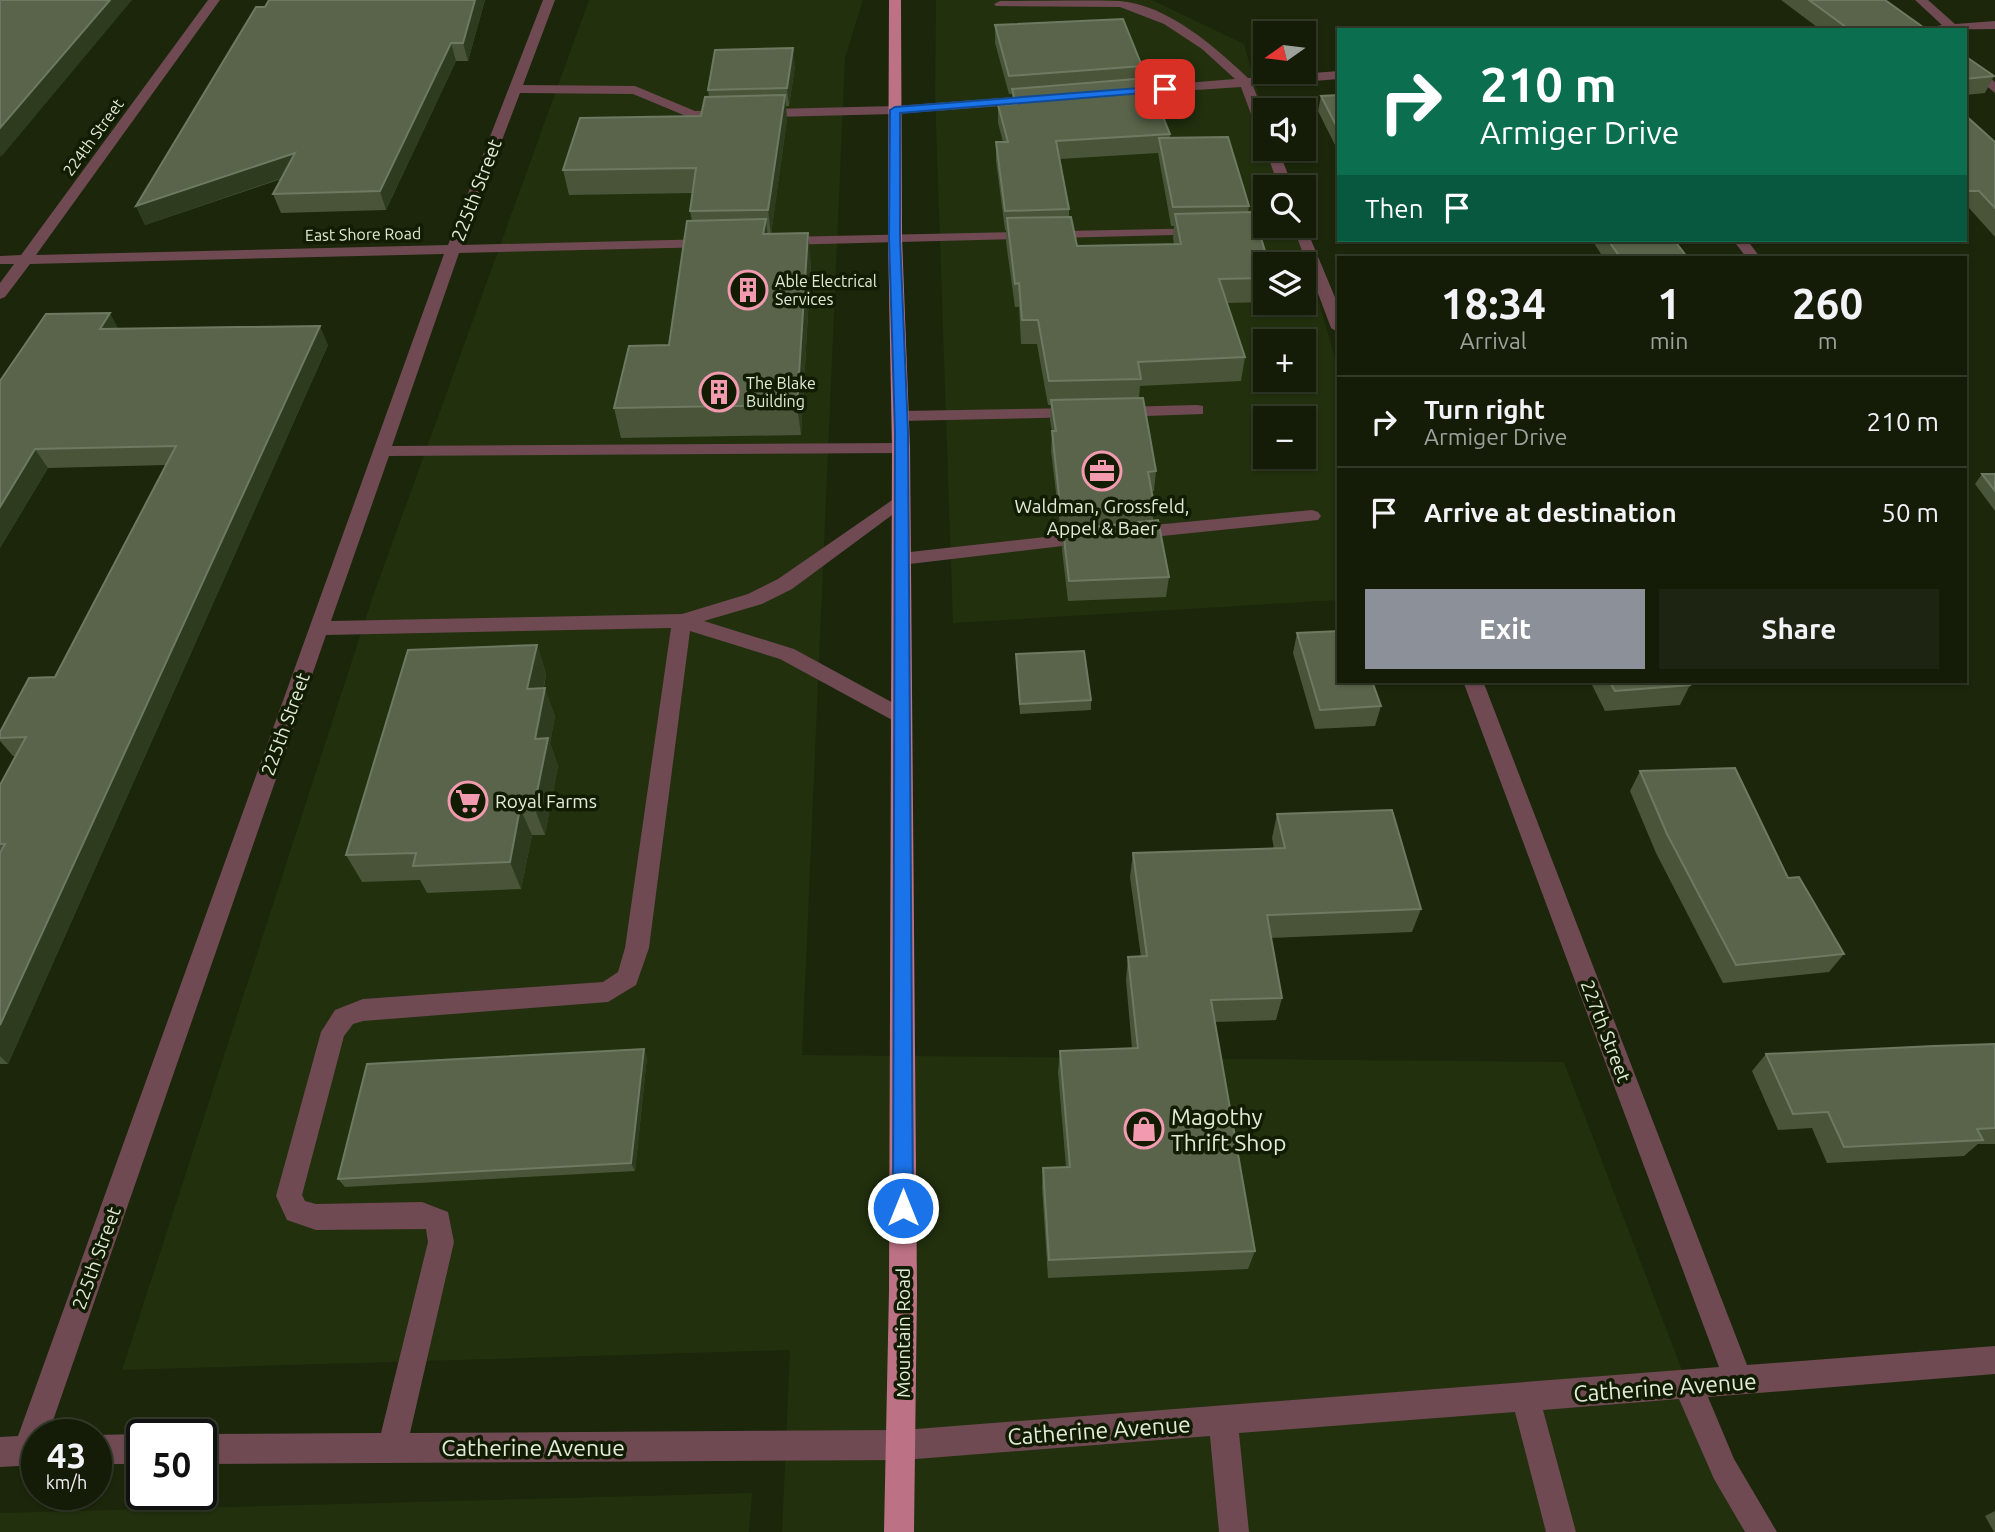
<!DOCTYPE html>
<html lang="en">
<head>
<meta charset="utf-8">
<style>
  body { margin:0; font-family:Ubuntu,sans-serif; background:#1d2512; color:#f1f3f6; height:100vh; display:flex; flex-direction:column; font-size:26px; white-space:nowrap }
  * { box-sizing:border-box; margin:0 }
  p { font-size:23px; color:#9da19c }
  .icon { flex:none; width:38px; height:38px; fill:none; stroke:currentColor; stroke-width:2; stroke-linecap:round; stroke-linejoin:round }
  .map { position:relative; flex:1; overflow:hidden }
  .sheet { position:absolute; left:1337px; top:256px; width:630px; height:427px; display:flex; flex-direction:column; background:#141c08; border-radius:0px; box-shadow:0 2px 5px #0004,0 0 0 2px #333a29 }
  .sheet>* { flex:none }
  .top-card { position:absolute; left:1337px; top:28px; width:630px; height:214px; border-radius:0px; box-shadow:0 2px 5px #0004,0 0 0 2px #333a29; background:#0b6e4f; color:#fff; overflow:hidden }
  .needle { width:46px; rotate:256deg }
  .tools { position:absolute; left:1253px; top:21px; display:grid; gap:14px }
  .tools a { display:grid; place-items:center; width:63px; height:63px; border-radius:0px; background:#141c08; box-shadow:0 2px 5px #0004,0 0 0 2px #333a29; font-size:35px }
  .speed { position:absolute; left:21px; top:1419px; display:flex; gap:14px; font-size:35px; font-weight:700; text-align:center }
  .speed>* { display:grid; place-content:center; width:91px; height:91px; border-radius:50%; background:#141c08; box-shadow:0 2px 5px #0004,0 0 0 2px #333a29; line-height:1 }
  .speed small { font-size:18px; font-weight:400 }
  .speed .limit { border:4px solid #111; border-radius:10px; background:#fff; color:#111 }
  .pin { position:absolute; display:grid; place-items:center; width:60px; height:60px; color:#fff; margin:-30px; border-radius:14px; box-shadow:0 4px 10px #0006 }
  .me { position:absolute; width:77px; margin:-38px; rotate:0deg; stroke-linejoin:round; filter:drop-shadow(0 0 5px #0008) }
  .turn { display:flex; align-items:center; gap:24px; height:147px; padding:0 28px; font-size:32px }
  .turn .icon { width:91px; height:91px; stroke-width:2.5 }
  .turn b { display:block; font-size:49px; line-height:60px }
  .then { display:flex; align-items:center; height:66px; padding:0 28px; background:#0003; gap:14px; font-size:26px }
  .eta { display:flex; justify-content:space-evenly; align-items:center; height:119px; text-align:center }
  .eta b { font-size:42px; font-weight:700; line-height:49px }
  .primary-button { display:flex; gap:14px; margin-top:auto; padding:14px 28px }
  .primary-button a { flex:1; height:80px; border-radius:0px; background:#8c9099; color:#fff; font-size:28px; font-weight:700; line-height:80px; text-align:center }
  .primary-button a+a { background:#1d2512; color:#f1f3f6 }
  ul { padding:0; list-style:none }
  li { display:flex; align-items:center; gap:21px; height:91px; padding:0 28px; border-top:2px solid #333a29 }
  li div { flex:1 }
  li b { display:block; font-size:26px }
  li em { font-style:normal }
  .map>svg:first-child { display:block }
  .built { fill:#22300e; fill-rule:evenodd }
  .lines { fill:none; stroke-linecap:round; stroke-linejoin:round }
  .minor { fill:#6f4a53; fill-rule:evenodd }
  .major { fill:#bc7184; fill-rule:evenodd }
  .wall { fill:#495439; fill-rule:evenodd }
  .shaded-wall { fill:#2f3b1f }
  .building { fill:#59644a; stroke:#6e7961; stroke-width:2 }
  .route { fill:#1a73e8; stroke:#114b97; stroke-width:2 }
  .labels { text-anchor:middle; dominant-baseline:central; stroke-width:7; stroke-linejoin:round; paint-order:stroke }
  .far-street-label { font-size:16px; fill:#e2ead9; stroke:#121c03 }
  .far-poi-label { font-size:16px; fill:#e2ead9; stroke:#121c03; text-anchor:start }
  .street-label { font-size:19px; fill:#e2ead9; stroke:#121c03 }
  .poi-label { font-size:19px; fill:#e2ead9; stroke:#121c03 }
  .near-poi-label { font-size:23px; fill:#e2ead9; stroke:#121c03; text-anchor:start }
  .near-street-label { font-size:23px; fill:#e2ead9; stroke:#121c03 }
</style>
</head>
<body>
<div class="map">
<svg width="1995" height="1532" viewBox="0 0 1995 1532">
  <rect width="100%" height="100%" fill="#1b260b"/>
  <g class="built">
    <path d="M589,0h274l-18,58 -43,997 762,7 180,470h-962l8,-182 -668,20 251,-774z"/>
    <path d="M936,0h216l92,44 21,73v32h9l12,38h-21v39h32l42,146v228l-386,23 -18,-529zM1265,264h39v39h-39zM1265,341h39v39h-39zM1265,418h39v39h-39z"/>
    <path d="M752,1493l-3,39h-749v-19z"/>
  </g>
  <g class="lines">
    <g class="minor">
      <path d="M208,0h12l-184,255 412,-10 95,-245h12l-32,85 112,1 60,25 200,-5 145,-11 6,4 -6,4 -145,11 -202,5 -60,-25 -113,-1 -58,152 250,-6 7,4 -7,4 -253,6 -67,193 509,-3 9,5 -9,5 -512,3 -58,165 351,-7 66,-20 30,-15 123,-85 6,2 3,4 -3,4 -115,85 -30,15 -58,17 90,28 114,62 3,5 -3,5h-14l-114,-62 -90,-28 -41,317 -13,37 -28,17 -245,19 -10,3 -9,12 -42,159 3,6 11,3 106,-2 26,10 6,30 -44,191 493,-3 816,-63 -256,-686h20l264,684 248,-19v28l-287,23 26,62 43,73h-32l-31,-53 -35,-80 -136,11 33,122h-30l-31,-120 -276,21 10,99h-30l-9,-96 -307,24 -702,4v-30l180,-1 47,-191 -2,-13 -110,1 -29,-10 -11,-24 45,-164 14,-22 28,-11 240,-17 15,-10 7,-24 46,-320 -345,7 -278,800h-11v30l-37,2v-30l18,-1 426,-1182 -414,10 -25,33 -5,2v-16l14,-19h-14v-8l21,-1z"/>
      <path d="M1915,0h13l27,24 40,-3v8l-79,1 26,-5z"/>
      <path d="M1000,1c39,0 81,-1 120,0 48,4 95,46 128,77l91,-7v8l-86,7 12,31v20l-7,-4 -17,-46 -120,8 -2,-3 6,-4 110,-9 -33,-30 -38,-25 -44,-17 -124,-1 -2,-2z"/>
      <path d="M1965,57l30,25v11l-30,-25z"/>
      <path d="M1265,148l13,1 15,38h-14z"/>
      <path d="M1304,223l35,84v26l-8,-5 -36,-96 -513,13 -7,-4 7,-4 522,-11z"/>
      <path d="M1733,240h14l13,17h-14z"/>
      <path d="M1197,405l6,1v8l-84,3 -8,-5 8,-5z"/>
      <path d="M1079,408l6,1v8l-184,4 -8,-5 8,-5z"/>
      <path d="M1312,510l6,2 3,4 -3,4 -185,19 -9,-6 9,-6z"/>
      <path d="M1090,532l6,2 3,4 -3,4 -195,23 -9,-6 9,-6z"/>
      <path d="M142,1434v30h-46l-2,-29z"/>
    </g>
    <path class="major" d="M889,0h12l1,238 8,210 7,842 -3,242h-30l5,-242 3,-842 -4,-210z"/>
  </g>
  <g class="wall">
    <path d="M485,0l-17,61h-12l-70,149 -105,3 -8,-19 8,-15 -136,46 -9,-19 129,-199z"/>
    <path d="M1781,0h104l42,30h-106z"/>
    <path d="M995,25l147,41 -1,13 29,55v4l79,68 -1,6 17,66v24l-38,1 18,54 -4,24 -101,5 -1,12 17,73 -2,20h-2l2,13 -1,17 16,56 -3,20 -98,4 -6,-51 1,-17 -2,1 -10,-83 1,-20 -2,-11 1,-15h-3l-11,-61h-16l-2,-37h-4l-9,-65v-12h-1l-9,-69v-19h7l-5,-19v-18l14,-1v-10h-3l-14,-51zM1158,153l13,73h3l-1,12 1,6 -97,2 -8,-29v-8l-9,-50z"/>
    <path d="M1965,56l29,20 -9,17 -20,2z"/>
    <path d="M795,66l-6,40h-3l1,13 -16,115 40,28 -10,173 -180,3 -7,-30 55,-63 23,-124 -2,-10 3,-18 -124,2 -6,-25 138,-54 8,-19 -1,-7z"/>
    <path d="M1339,95v58l-21,-42 3,-15z"/>
    <path d="M1965,115l30,27v95l-26,-29h-4z"/>
    <path d="M1592,240h82l13,17h-84z"/>
    <path d="M119,329l209,16 -320,719h-8v-279l15,-29h-2l-13,-15v-9l55,-55 111,-212 -118,3 -48,80v-167z"/>
    <path d="M1982,474h13v37l-20,-27z"/>
    <path d="M1297,633l84,73 -6,20 -60,3 -22,-76z"/>
    <path d="M537,645l9,29 -2,14 11,28 -5,27 8,23 -13,69h-13l-11,54 -94,4 -7,-13 -58,2 -16,-27z"/>
    <path d="M1016,654l75,46v10l-71,4z"/>
    <path d="M1590,681h98l2,4 -10,20 -75,6z"/>
    <path d="M1640,771l148,107 56,76 -15,18 -106,11 -67,-130 -26,-62z"/>
    <path d="M1277,814l144,95 -9,23 -141,6 11,60 -6,22 -61,2 40,229 -7,18 -200,9 -6,-90 1,-20 23,-1 -8,-95 2,-21 72,-3 -6,-68 2,-23h13l-11,-80 3,-24 141,-4 -2,-11z"/>
    <path d="M1995,1044v100h-17l-14,12 -137,7 -15,-35 -34,2 -26,-59 14,-17z"/>
    <path d="M647,1057l-12,114 -290,16 -7,-8z"/>
    <path d="M1995,1511v21h-1l-9,-16z"/>
  </g>
  <g class="shaded-wall">
    <path d="M110,0h22l-131,157 -1,-2v-27z"/>
    <path d="M475,0h10l-17,61 -5,-18z"/>
    <path d="M451,43l5,18 -70,149 -6,-19z"/>
    <path d="M793,48l2,18 -6,40 -2,-18z"/>
    <path d="M785,95l2,24 -16,116 -3,-25z"/>
    <path d="M295,153l7,18 -157,54 -9,-19z"/>
    <path d="M766,219l3,29 -6,-14z"/>
    <path d="M808,233l3,29 -10,173 -4,-30z"/>
    <path d="M110,313l10,19 -20,-3z"/>
    <path d="M320,326l8,19 -320,719 -8,-8v-31z"/>
    <path d="M35,449l13,19 -48,80v-41z"/>
    <path d="M537,645l9,29 -8,43 -11,-28z"/>
    <path d="M545,688l10,28 -5,27 8,23 -13,69 -11,-28 1,-68z"/>
    <path d="M520,808l12,27 -11,54 -11,-27z"/>
    <path d="M644,1049l3,8 -12,114 -4,-8z"/>
  </g>
  <g class="building">
    <path d="M0,0h110l-110,128z"/>
    <path d="M269,0h206l-12,43h-12l-71,148 -107,3 22,-41 -159,53 120,-199h9z"/>
    <path d="M1809,0h76l42,30h-77z"/>
    <path d="M1123,19l19,47 -133,10 -14,-51z"/>
    <path d="M793,48l-6,40 -79,2 7,-40z"/>
    <path d="M1965,56l29,20 -29,3z"/>
    <path d="M1147,78l23,56 -114,7 13,68 -64,2 -9,-69h12l-10,-37 18,-1 -4,-15z"/>
    <path d="M785,95l-17,115 -78,1 6,-43 -133,2 17,-52 121,-2 4,-19z"/>
    <path d="M1339,95v36l-18,-35z"/>
    <path d="M1965,115l30,27v66l-16,-17h-14z"/>
    <path d="M1228,137l21,69 -76,1 -14,-69z"/>
    <path d="M1253,212l16,52h-4v14l-46,1 26,78 -107,5 3,17 -92,2 -11,-61h-16l-3,-37 -4,1 -8,-66 64,-1 6,29 104,-2 -6,-30z"/>
    <path d="M766,219l-3,15 45,-1 -11,172 -183,3 15,-62 40,-1 18,-124z"/>
    <path d="M1608,240h66l13,17h-67z"/>
    <path d="M110,313l-10,16 220,-3 -320,699v-172l5,-9h-5v-59l26,-48 -26,1v-6l29,-54 26,-1 121,-231 -141,3 -35,58v-126l46,-67z"/>
    <path d="M1143,398l13,73 -8,1 6,32 -93,10 -9,-83h4l-5,-31z"/>
    <path d="M1982,474h13v17z"/>
    <path d="M1158,520l11,57 -100,4 -6,-51z"/>
    <path d="M1339,631v50h33l9,25 -61,4 -23,-77z"/>
    <path d="M537,645l-10,44 18,-1 -10,51 13,-1 -14,69 -14,1 -10,54 -97,4 3,-13 -70,2 62,-205z"/>
    <path d="M1084,651l7,49 -71,4 -4,-50z"/>
    <path d="M1609,681h79l2,4 -75,6z"/>
    <path d="M1735,768l53,110 11,-1 45,77 -108,11 -69,-131 -27,-63z"/>
    <path d="M1392,810l29,99 -154,6 15,83 -71,2 44,251 -206,9 -6,-92 27,-1 -10,-116 78,-3 -10,-91 19,-1 -14,-103 152,-5 -8,-34z"/>
    <path d="M1995,1044v84l-18,1 6,11 -139,7 -16,-35 -35,2 -27,-60 168,-8z"/>
    <path d="M644,1049l-13,114 -293,16 29,-115z"/>
  </g>
  <path class="route" d="M1165,86l4,5 -269,22v125l8,194 5,776 -3,7 -7,3 -7,-3 -3,-7 2,-776 -6,-194 1,-128 5,-3z"/>
  <defs>
    <symbol id="building-ring" viewBox="-11 -11 22 22"><circle r="9.5" fill="#121c03" stroke="#f29ab0" stroke-width="1.5"/><path d="M-4-6H4V6H1V3H-1V6H-4ZM-2.5-4.3h1.7v1.8h-1.7ZM.8-4.3h1.7v1.8H.8ZM-2.5-1h1.7V.8h-1.7ZM.8-1h1.7V.8H.8Z" fill="#f29ab0"/></symbol>
    <symbol id="office-ring" viewBox="-11 -11 22 22"><circle r="9.5" fill="#121c03" stroke="#f29ab0" stroke-width="1.5"/><path d="M-6-3h4V-5.5h4V-3h4V5H-6ZM-1-4.5V-3h2v-1.5ZM-6 0V1H6V0Z" fill="#f29ab0"/></symbol>
    <symbol id="supermarket-ring" viewBox="-11 -11 22 22"><circle r="9.5" fill="#121c03" stroke="#f29ab0" stroke-width="1.5"/><path d="M-6-5.5h2.5l.6 2H6L4.5 2H-2.5L-4.4-4H-6ZM-1.5 3.2a1.3 1.3 0 1 0 .1 0ZM3 3.2a1.3 1.3 0 1 0 .1 0Z" fill="#f29ab0"/></symbol>
    <symbol id="shop-ring" viewBox="-11 -11 22 22"><circle r="9.5" fill="#121c03" stroke="#f29ab0" stroke-width="1.5"/><path d="M-5-2.5h2.3a2.7 3.5 0 0 1 5.4 0H5L5.5 6h-11ZM-1.5-2.5h3a1.5 2.3 0 0 0-3 0Z" fill="#f29ab0"/></symbol>
  </defs>
  <g fill-rule="evenodd">
    <use href="#building-ring" x="726" y="268" width="44" height="44"/>
    <use href="#building-ring" x="697" y="370" width="44" height="44"/>
    <use href="#office-ring" x="1080" y="449" width="44" height="44"/>
    <use href="#supermarket-ring" x="446" y="779" width="44" height="44"/>
    <use href="#shop-ring" x="1122" y="1107" width="44" height="44"/>
  </g>
  <g class="labels">
    <g class="far-street-label">
      <text transform="translate(93 137) rotate(-54)">224th Street</text>
      <text transform="translate(363 234) rotate(-1)">East Shore Road</text>
    </g>
    <g class="far-poi-label">
      <text x="775" y="281">Able Electrical<tspan x="775" dy="18">Services</tspan></text>
      <text x="746" y="383">The Blake<tspan x="746" dy="18">Building</tspan></text>
    </g>
    <g class="street-label">
      <text transform="translate(476 190) rotate(-69)">225th Street</text>
      <text transform="translate(285 724) rotate(-70)">225th Street</text>
      <text transform="translate(1606 1031) rotate(69)">227th Street</text>
      <text transform="translate(96 1258) rotate(-70)">225th Street</text>
      <text transform="translate(903 1333) rotate(-90)">Mountain Road</text>
    </g>
    <g class="poi-label">
      <text x="1102" y="506">Waldman, Grossfeld,<tspan x="1102" dy="22">Appel &amp; Baer</tspan></text>
      <text x="495" y="801" text-anchor="start">Royal Farms</text>
    </g>
    <g class="near-poi-label">
      <text x="1171" y="1116">Magothy<tspan x="1171" dy="26">Thrift Shop</tspan></text>
    </g>
    <g class="near-street-label">
      <text transform="translate(1665 1387) rotate(-4)">Catherine Avenue</text>
      <text transform="translate(1099 1430) rotate(-4)">Catherine Avenue</text>
      <text x="533" y="1447">Catherine Avenue</text>
    </g>
  </g>
</svg>
<div class="tools">
<a><svg class="needle" viewBox="-14 -14 28 28"><path d="M0-13l5 13h-10z" fill="#e53935"/><path d="M0 13l5-13h-10z" fill="#9da19c"/></svg></a>
<a><svg class="icon" aria-label="sound" viewBox="0 0 24 24"><path d="M4 9h4l5-4v14l-5-4H4zM17 9q2 3 0 6"/></svg></a>
<a><svg class="icon" aria-label="search" viewBox="0 0 24 24"><circle cx="10" cy="10" r="6"/><path d="M15 15l6 6"/></svg></a>
<a><svg class="icon" aria-label="layers" viewBox="0 0 24 24"><path d="M12 4l9 5-9 5-9-5zM3 14l9 5 9-5"/></svg></a>
<a>+</a>
<a>−</a>
</div>
<div class="speed"><div>43<small>km/h</small></div><div class="limit">50</div></div>
<div class="pin" style="left:1165px;top:89px;background:#d93025"><svg class="icon" aria-label="arrive" viewBox="0 0 24 24"><path d="M6 21V4h12l-3 4 3 4H6"/></svg></div>
<svg class="me" style="left:903px;top:1208px" viewBox="-20 -20 40 40"><circle r="17" fill="#1a73e8" stroke="#fff" stroke-width="3"/><path d="M0-11L8 9 0 5-8 9z" fill="#fff"/></svg>
<div class="top-card">
<div class="turn"><svg class="icon" aria-label="right" viewBox="0 0 24 24"><path d="M7 20v-9h11M14 6l5 5-5 5"/></svg><div><b>210 m</b>Armiger Drive</div></div>
<div class="then">Then<svg class="icon" aria-label="arrive" viewBox="0 0 24 24"><path d="M6 21V4h12l-3 4 3 4H6"/></svg></div>
</div>
<section class="sheet">
<div class="eta">
<div><b>18:34</b><p>Arrival</p></div>
<div><b>1</b><p>min</p></div>
<div><b>260</b><p>m</p></div>
</div>
<ul>
<li><svg class="icon" aria-label="right" viewBox="0 0 24 24"><path d="M7 20v-9h11M14 6l5 5-5 5"/></svg><div><b>Turn right</b><p>Armiger Drive</p></div><em>210 m</em></li>
<li><svg class="icon" aria-label="arrive" viewBox="0 0 24 24"><path d="M6 21V4h12l-3 4 3 4H6"/></svg><div><b>Arrive at destination</b></div><em>50 m</em></li>
</ul>
<div class="primary-button"><a>Exit</a><a>Share</a></div>
</section>
</div>
</body>
</html>
